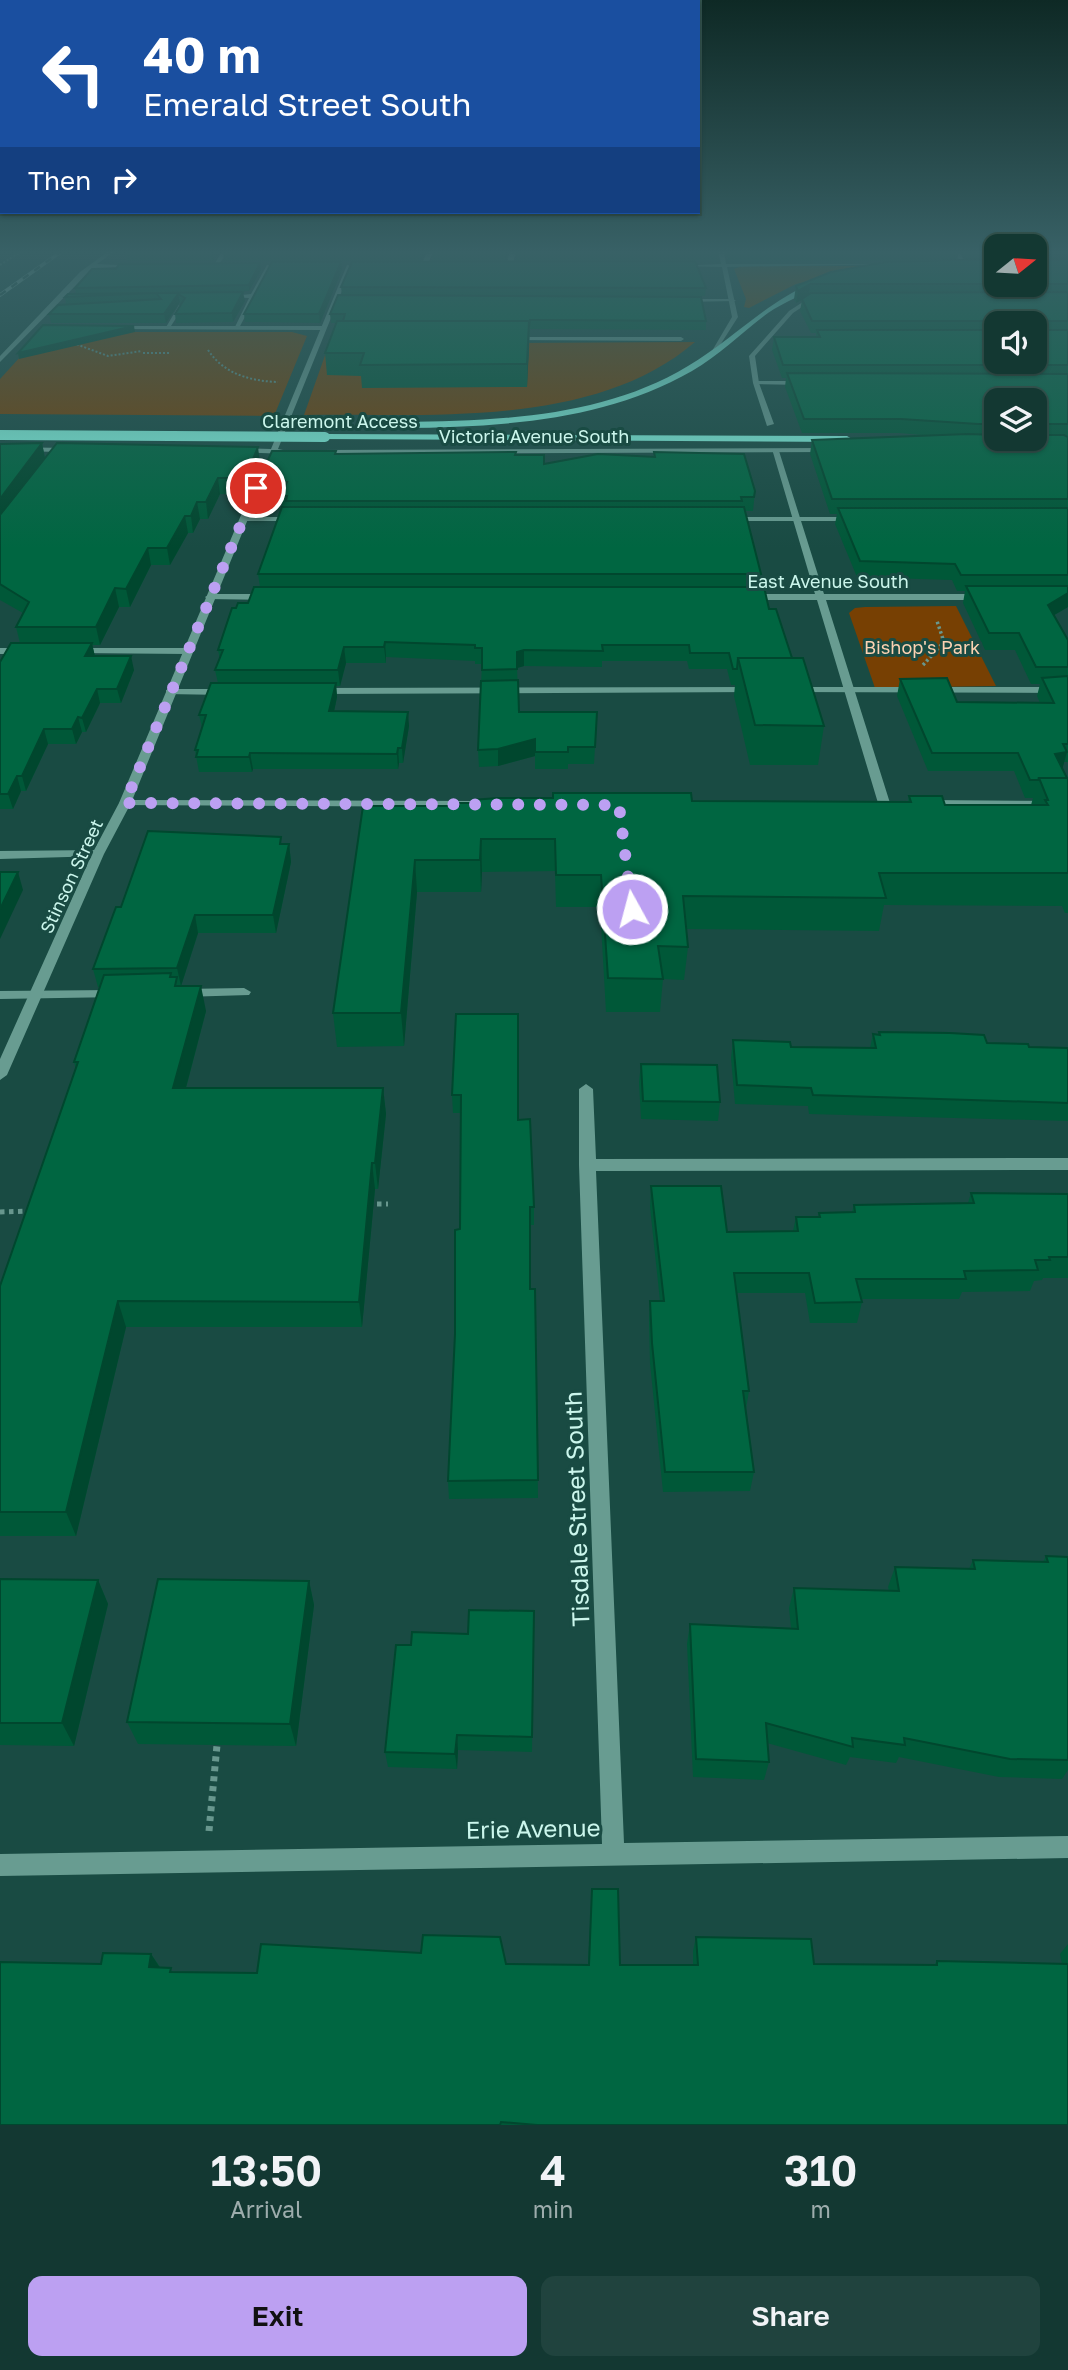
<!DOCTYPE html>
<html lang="en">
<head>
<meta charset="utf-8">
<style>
  body { margin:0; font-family:"Golos Text",sans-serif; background:#20433e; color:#f1f3f6; height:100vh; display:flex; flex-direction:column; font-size:26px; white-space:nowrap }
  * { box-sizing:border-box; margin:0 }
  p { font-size:23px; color:#9dacac }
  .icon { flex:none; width:38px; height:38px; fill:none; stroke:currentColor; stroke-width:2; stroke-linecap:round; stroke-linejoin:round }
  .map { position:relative; height:2125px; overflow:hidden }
  .side { display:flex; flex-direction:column; background:#133832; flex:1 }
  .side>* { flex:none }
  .guide { position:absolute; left:0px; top:0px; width:700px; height:214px; box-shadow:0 2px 5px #0004,0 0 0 2px #32524d; background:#1a4fa0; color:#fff; overflow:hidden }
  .needle { width:46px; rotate:72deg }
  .controls { position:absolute; left:984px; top:234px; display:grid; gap:14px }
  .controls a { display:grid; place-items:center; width:63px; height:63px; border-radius:14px; background:#133832; box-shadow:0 2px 5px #0004,0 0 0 2px #32524d; font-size:35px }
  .pin { position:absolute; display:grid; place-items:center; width:60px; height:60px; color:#fff; margin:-30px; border:4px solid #fff; border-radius:50%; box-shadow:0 2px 7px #0007 }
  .me { position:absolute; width:77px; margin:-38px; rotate:353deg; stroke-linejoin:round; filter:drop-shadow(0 0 5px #0008) }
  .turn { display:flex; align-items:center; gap:24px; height:147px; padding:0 28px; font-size:32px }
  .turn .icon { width:91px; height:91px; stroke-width:2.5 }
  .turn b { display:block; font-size:49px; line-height:60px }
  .then { display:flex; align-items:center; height:66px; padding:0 28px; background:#0003; gap:14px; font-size:26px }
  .eta { display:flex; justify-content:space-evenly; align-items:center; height:119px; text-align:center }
  .eta b { font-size:42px; font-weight:600; line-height:49px }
  .button { display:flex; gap:14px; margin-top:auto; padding:14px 28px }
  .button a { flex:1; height:80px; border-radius:14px; background:#bca0f2; color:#111; font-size:28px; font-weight:600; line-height:80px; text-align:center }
  .button a+a { background:#20433e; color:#f1f3f6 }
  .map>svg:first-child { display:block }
  .green { fill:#774003 }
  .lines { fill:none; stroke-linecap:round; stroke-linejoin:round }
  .path-far3 { stroke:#68978e; stroke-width:2; stroke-dasharray:2 2; stroke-linecap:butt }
  .path-far2 { stroke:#68978e; stroke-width:3.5; stroke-dasharray:2.5 2.5; stroke-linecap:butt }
  .path-far1 { stroke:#68978e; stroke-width:5; stroke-dasharray:4.5 4.5; stroke-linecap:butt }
  .path { stroke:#68978e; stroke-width:7; stroke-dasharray:5 5; stroke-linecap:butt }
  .service { fill:#689c91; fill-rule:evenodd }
  .minor { fill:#689c91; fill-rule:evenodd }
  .tertiary { fill:#689c91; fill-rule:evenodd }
  .primary { fill:#82f5df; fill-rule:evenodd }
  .rail-casing { stroke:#8fbcb3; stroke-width:3.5 }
  .rail { stroke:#194b43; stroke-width:2.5; stroke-dasharray:7; stroke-linecap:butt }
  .primary-bridge { stroke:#82f5df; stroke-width:10 }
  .wall { fill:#005838; fill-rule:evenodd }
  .shaded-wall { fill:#00472e }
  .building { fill:#006641; stroke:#00472e; stroke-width:2 }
  .route { stroke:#bca0f2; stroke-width:12; stroke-dasharray:0 21.6 }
  .labels { text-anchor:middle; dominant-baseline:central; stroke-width:6; stroke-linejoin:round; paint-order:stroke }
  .far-street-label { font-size:18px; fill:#cbf6ec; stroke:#194b43 }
  .far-park-label { font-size:18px; fill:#fcd2b2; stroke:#194b43 }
  .near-street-label { font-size:24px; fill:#cbf6ec; stroke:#194b43 }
</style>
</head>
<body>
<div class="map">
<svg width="1068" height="2125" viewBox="0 0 1068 2125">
  <rect width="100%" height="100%" fill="#194b43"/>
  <g class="green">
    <path d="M742,266h128l2,1 -76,17 -47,24 -5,-1 2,-8 -12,-30z"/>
    <path d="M43,332h249l15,4 -33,80 -274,-2v-35z"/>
    <path d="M695,342c-101,87 -267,71 -391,73l25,-71z"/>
    <path d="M956,606l40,80 -121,2 -26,-75 6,-5 10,-1z"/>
  </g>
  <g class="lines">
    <g class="path-far3">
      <path d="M0,265l22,-14"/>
      <path d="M73,343l35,13 34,-5"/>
      <path d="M208,350c16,24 42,31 70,32"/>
      <path d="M143,353h27"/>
    </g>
    <path class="path-far2" d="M923,665l21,-23 -7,-21"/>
    <g class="path-far1">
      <path d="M368,1204h20"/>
      <path d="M0,1212l30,-1"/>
    </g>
    <path class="path" d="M209,1831l8,-86"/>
    <g class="service">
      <path d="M222,251h6l-11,16h-4z"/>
      <path d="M427,251h6l-6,16 -3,2 -3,-2z"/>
      <path d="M267,265l5,1 -33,62 -5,1 15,-31 -25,-1 27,-3z"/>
      <path d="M682,299h51l3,2 -56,1z"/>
      <path d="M179,305l5,1 -15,23h-4z"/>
      <path d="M756,381h48l3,2 -3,2 -50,-1z"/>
      <path d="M240,517h57l4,2 -4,2h-57z"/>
      <path d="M727,517h127l4,2 -4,2h-124l-4,-2z"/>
      <path d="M753,687l5,3 -1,2 -439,2 -5,-3 5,-3z"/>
      <path d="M794,687h274v6l-278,-1 -1,-2z"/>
      <path d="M170,689h55l5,3 -5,3 -59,-1v-4z"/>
      <path d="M244,988l7,4 -2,3 -66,2 -7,-4 7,-4z"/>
      <path d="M114,990l7,4 -2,3 -119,2v-8z"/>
    </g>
    <g class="minor">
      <path d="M510,251h6l-4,16 -3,2 -3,-2z"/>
      <path d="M806,300l5,1 -18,12 -38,43 4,27 15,41 -7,2 -14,-43 -4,-27 40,-45z"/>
      <path d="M115,326h207l3,2 -3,2 -209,-1z"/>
      <path d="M513,337h168l3,2 -3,2 -170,-1z"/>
      <path d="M772,449l7,2 45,143h159l5,3 -5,3h-157l64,203 -2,2 -4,1 -6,-3 -61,-203h-70l-5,-3 5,-3h68z"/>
      <path d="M210,594h59l5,3 -5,3 -62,-1 -2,-2z"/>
      <path d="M0,648h25l5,3 -5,3h-25z"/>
      <path d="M77,648h110l5,3 -5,3 -113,-1v-4z"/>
      <path d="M125,800l353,1 6,3 -6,3 -357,-2 -2,-2z"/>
      <path d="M928,800l140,1v6l-144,-2 -2,-2z"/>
      <path d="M98,850l4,2v4l-102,3v-8z"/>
      <path d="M586,1084l7,5 3,70 472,-1v12l-472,1 28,672 444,-7v22l-1068,18v-22l602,-10 -23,-679v-76z"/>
    </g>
    <g class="tertiary">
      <path d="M109,251h6l-18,13 42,2 -46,2 -93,94v-6l80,-84z"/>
      <path d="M718,251h6l2,13h172l-171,3 11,50 -23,36 -3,-2 20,-34 -10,-50 -48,-1 47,-2z"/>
      <path d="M953,251h6l9,17h-4z"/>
      <path d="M347,265l5,1 -74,183 15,3 -4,2 -53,-2 -1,-2 4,-2 32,1z"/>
      <path d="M0,447l69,1 4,2 -4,2 -69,-1z"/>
      <path d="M828,448h3v4l-511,2 -4,-2 4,-2z"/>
      <path d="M265,466l4,2 -138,335 -27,51 -97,221 -7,5v-21l92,-205 27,-51 142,-335z"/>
    </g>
    <g class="primary">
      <path d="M812,283l7,2c-16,10 -35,17 -51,28 -26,19 -48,42 -76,58 -87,50 -191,56 -289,57l-5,-3 5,-3c96,-1 201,-5 285,-56 44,-26 77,-63 124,-83z"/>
      <path d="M313,423h30l5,3 -5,3 -33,-1z"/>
      <path d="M325,434l522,2 5,3 -5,3 -525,-3v-4z"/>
    </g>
    <defs>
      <path id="rail" d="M0,295l62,-44"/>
    </defs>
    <use href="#rail" class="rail-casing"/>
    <use href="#rail" class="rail"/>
    <path class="primary-bridge" d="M0,435l325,2"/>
  </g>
  <g class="wall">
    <path d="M125,251h95l-7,10h-86z"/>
    <path d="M223,251h203l-5,10h-197z"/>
    <path d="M432,251h77l-4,10h-73z"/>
    <path d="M516,251h202l-1,9 -201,1z"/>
    <path d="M725,251h234l-2,9h9l-5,-9h35v34h38v-34h34v356l-14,8 14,25v122h-4l-2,6 6,10v135h-3l-3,-7 -178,-1 -5,26 -193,-2 2,18 -4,33 -21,-1 -3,33h-54l-6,-105h-44l-1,-36 -73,1 -1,20h-64l-13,154 -67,1 -4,-34 30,-207h96l233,-5 216,1 1,-6 36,9h86l2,-7h-8l-11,-27h-86l-31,-75 3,-17 57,23 83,1 -3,-7 3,-12h-9l-16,-34h-30l-22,-47 2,-12h-8l-5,-11 -95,-3 -22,-53 2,-10h-7l-20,-60 2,-14 121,-4 -34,-3h-97l-17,-46 1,-9h-4l-10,-28 2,-13h42v-4h-5l-11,-22 2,-11 -6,3 -2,-4 2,-13 130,-25 -198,-1zM996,324h38l-38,38zM996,401h38v38h-38z"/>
    <path d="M341,262l1,8 -22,53 -75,-1 -1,-8z"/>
    <path d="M260,263l1,7 -12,21 -32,1 28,9 -12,21 -57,1 -1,-9 6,-10 -1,-2 -14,21h-115l-2,-9 17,-9 -1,-8 11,-3 -1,-6z"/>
    <path d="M341,287l365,1 -1,8 -358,-1 359,26v9l-176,-1 -3,58 -165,1 -1,-12 -34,-1 -2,-22 11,-30h-5l-1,-9 12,-19z"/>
    <path d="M42,443l3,15 215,5 -13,32 -27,-1 -12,25h-8l-7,14h-5l-18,32h-19l-21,42h-11l-19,38h-8l3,11 39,14 -13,33h-21l-14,29h-4l-6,12h-28l-22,47h-5l-8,18h-13v-147l20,-19 -4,-16 7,-14 -23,-13v-156z"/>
    <path d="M654,452l101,39 -2,20h-8l16,63 -1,13 64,139 -6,39h-68l-16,-69 1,-11h-4l-4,-16h-38l-2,-8h-85v6l-78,-1 -7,2 2,44 77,17 -2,35h-26v5h-33v-13l-37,10 -19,1 -1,-17 4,-86h-7v-3l-89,-4v6h-40l-6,23h-4l1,11 -3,14 75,15 -6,37h-4l-1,6h-145l-1,3h-53l-4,-22 7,-23 -3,-12 19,-32 -3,-13 5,-11 -2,-9 18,-42 12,-5 12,-16 -2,-13 24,-67v-12h-22l-2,-13 79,-28 179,1 28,9 110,-7z"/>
    <path d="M282,844h7l2,18 -15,71h-78l-17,53 25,25 -20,77h197l3,26 -8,75h-3l-13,138h-236l-50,209h-76v-250l76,-217 -2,-7 26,-75h-2l-5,-18 28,-62z"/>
    <path d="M456,1014l62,106 16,87v18h-4v64h5l3,209 -89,1 -1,-18 12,-252 1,-116h-8l-1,-18z"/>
    <path d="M879,1032l150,15 39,1v73l-259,-7 -1,-8 -73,-2 -4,-46 2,-18 58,7 79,1 3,-14 5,1z"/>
    <path d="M641,1064l79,38 -2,19 -77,-2 -2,-37z"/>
    <path d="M651,1186l76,46 66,-1 3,-14h22l1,-4 33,-1 2,-7 114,-2 3,-10 97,1v84h-25l-1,2 -8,1 -4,10 -68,1 -3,7h-98l1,3 -5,21h-47l-5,-30h-69l13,98 -3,18 8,63 -4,19 -87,1 -13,-129 -1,-41 1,-21h10l-10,-94z"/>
    <path d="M1046,1556l22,1v213l-6,9 -63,-2 -100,-20 -3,6 -46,-6 -4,8 -79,-22 2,19 -5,18 -71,-3 -6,-133 3,-20 101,4 -2,-20 5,-20 95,3 -1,-4 7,-20 74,2 4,-9 70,2z"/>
    <path d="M0,1579l98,1 10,24 -34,142 -74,-1z"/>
    <path d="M309,1581l5,24 -18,141 -158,-2 -11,-22z"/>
    <path d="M534,1611l-2,141 -74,-2 -1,19 -69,-2 -3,-15 26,-107 57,-11z"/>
    <path d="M592,1889l28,76h73v-14l3,-14 118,27 120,1 3,-4 125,3 -2,-10 8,-10v181h-1068l101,-161 50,-10 9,13 14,5 83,1 249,-9 82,1z"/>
  </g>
  <g class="shaded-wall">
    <path d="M212,251h8l-7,10z"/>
    <path d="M420,251h6l-5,10z"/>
    <path d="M505,251h4l-4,10z"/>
    <path d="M1068,251v11l-34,3v-12z"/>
    <path d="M341,262l1,8 -22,53 -1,-9z"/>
    <path d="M260,263l1,7 -12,21v-6z"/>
    <path d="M810,284l-1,12 -13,7 2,-12z"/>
    <path d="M243,292l2,9 -12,21 -1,-9z"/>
    <path d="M178,294l2,8 -14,21 -2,-9z"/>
    <path d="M529,321v22l-2,44v-23z"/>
    <path d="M134,326l1,6 -116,27 -1,-6z"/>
    <path d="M42,443l3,16 -45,63v-23z"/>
    <path d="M258,447l2,16 -13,32 -2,-17z"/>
    <path d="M218,478l2,16 -12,25 -2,-17z"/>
    <path d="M197,502l3,17 -7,14 -2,-17z"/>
    <path d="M185,516l3,17 -18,32 -3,-17z"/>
    <path d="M148,548l3,17 -21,42 -4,-18z"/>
    <path d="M115,588l4,19 -19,38 -4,-18z"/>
    <path d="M1068,593v14l-24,14 4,-16z"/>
    <path d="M385,642l1,15v6l-2,-16z"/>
    <path d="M92,643l3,14 -10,-1z"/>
    <path d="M344,647l2,16 -6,23 -2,-16z"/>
    <path d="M524,650v16l-7,2v-16z"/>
    <path d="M131,656l3,14 -13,33 -4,-14z"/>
    <path d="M336,683l1,14 -6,29 -2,-15z"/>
    <path d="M97,689l3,14 -14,29 -4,-14z"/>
    <path d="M408,712l1,14 -6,37 -1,-15z"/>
    <path d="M78,717l4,15 -6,12 -4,-15z"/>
    <path d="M44,729l4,15 -22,47 -4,-15z"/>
    <path d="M535,739v17l-37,10v-17z"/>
    <path d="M398,748l1,15 -1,6 -1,-15z"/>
    <path d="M1067,752l-5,18 -7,-16z"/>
    <path d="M250,753l3,16 -1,3 -3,-15z"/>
    <path d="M17,776l4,15 -8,18 -5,-15z"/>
    <path d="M481,839l1,33 -1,20 -1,-32z"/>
    <path d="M289,844l2,18 -15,71 -3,-18z"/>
    <path d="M415,860l2,32 -13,154 -3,-33z"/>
    <path d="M18,872l5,18 -23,49v-30z"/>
    <path d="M195,915l3,18 -17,53 -4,-18z"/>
    <path d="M201,986l5,25 -27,103 -6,-26z"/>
    <path d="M383,1088l3,26 -8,75 -3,-26z"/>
    <path d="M372,1163l3,26 -13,138 -3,-25z"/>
    <path d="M118,1301l8,26 -50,209 -10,-24z"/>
    <path d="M98,1580l10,24 -34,142 -12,-23z"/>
    <path d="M309,1581l5,24 -18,141 -6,-22z"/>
    <path d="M457,1735l1,15 -1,19 -2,-15z"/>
    <path d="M151,1954l9,14 -11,-1z"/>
  </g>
  <g class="building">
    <path d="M1034,251h34l-34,2z"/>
    <path d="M1034,254l3,6 31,-1v25h-34z"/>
    <path d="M996,259v25h-186l-12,7 -2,-5 35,-14 55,-10z"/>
    <path d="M695,261l11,27 -365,-1 11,-25z"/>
    <path d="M272,262h69l-22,52h-75z"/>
    <path d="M260,263l-11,22 -174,3 17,-19h24l3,-5z"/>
    <path d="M243,292l-11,21 -57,1 10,-16 -7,-4 -14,20h-115l9,-9 103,-6 -5,-6 -91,4 3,-3z"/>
    <path d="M1068,292v29h-31l-3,2 3,7h31v35h-285l-9,-28h46l-3,-7h179v32h38v-38h-34l-1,-3h-187l-10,-22 9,-6z"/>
    <path d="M338,295l363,2 5,24 -163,-1h-13l-1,6v-5h-186l2,-7h-15z"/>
    <path d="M337,321h192l-2,43 -167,1 4,-12h-39z"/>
    <path d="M43,325l91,1 -116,27z"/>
    <path d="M787,373l281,1v50h-34v-23h-38v23h-18l-77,-5h-97z"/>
    <path d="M968,434l28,1v4h38v-4h30l4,2v62h-236l-20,-59z"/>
    <path d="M42,443l-42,56v-55z"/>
    <path d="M57,443l201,4 -13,31h-27l-12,24h-9l-6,14h-6l-18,32h-19l-22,41 -11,-1 -19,39h-80l13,-25 -29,-18v-69z"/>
    <path d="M272,451h64l-1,3 181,-2 -1,3h29v9l54,-10 57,3 -1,-5 90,2 11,37 -1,6h-13l1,4h-456l1,-5h-6l6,-14h-29z"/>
    <path d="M282,507h462l17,67h-503z"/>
    <path d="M838,508h230v67h-107l-6,-11 -95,-3z"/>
    <path d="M966,586h102v7l-20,12 20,35v27h-32l-17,-34h-30z"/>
    <path d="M254,587h510l5,22h7l16,49h-54l-1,11h-4l-4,-16h-39l-1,-8h-87l1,6 -79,-1 -7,2v17l-35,1v-22h-7v-3l-90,-3 -1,5h-40l-6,23h-123l8,-20h-5l14,-42h4l2,-5h10z"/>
    <path d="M11,643h81l-7,13h46l-14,33h-20l-15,29 -4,-1 -6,12h-28l-22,47h-5l-9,18h-8v-132z"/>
    <path d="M738,658h65l21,68 -69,-1z"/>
    <path d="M1068,676v68h-5l4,8 -12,2 12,24h-28l-1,2h-8l-12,-27h-86l-32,-74 47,-1 10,24 97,1 -12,-25z"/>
    <path d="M518,680l1,32h78l-2,35h-27v5h-33v-13l-37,10 -20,1 3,-69z"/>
    <path d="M211,683h125l-7,28 79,1 -6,36h-4l-1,6 -147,-1 -1,4h-53l2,-7h-3l11,-35h-7z"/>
    <path d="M1039,778h29v95h-189l7,25 -203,-2 5,51 -30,-1 5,33 -55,-1 -7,-103h-45l-1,-36h-74l-1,21h-65l-14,153h-68l30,-207h96v-3h12l1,-3 26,-2h55v-5h138l1,8 219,1 -2,-6h33l3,9h103l-3,-5h3z"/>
    <path d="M148,831l133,6 -1,7h9l-16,71h-78l-18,53 -84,1 23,-62h5z"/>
    <path d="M0,872h18l-18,37z"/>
    <path d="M171,973l-1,4h7l-2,9h26l-28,102h210l-8,75h-3l-13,139 -241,-1 -52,211h-66v-226l78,-224h-4l30,-87z"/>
    <path d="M456,1014h62v106l12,-1 4,88h-4v82h5l3,191 -90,1 7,-147v-104l5,-1 1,-134h-9z"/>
    <path d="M879,1032l71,1 34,2 3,8 41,1 1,3 39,1v55l-255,-8 -2,-7 -74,-3 -4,-45 57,2 1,5 85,1 -3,-14 7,1z"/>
    <path d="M641,1064l76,1 3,37 -77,-1z"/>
    <path d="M651,1186h70l6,46 71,-1 -2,-14h24l-1,-4 36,-1 -1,-7 120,-2 -3,-10 97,1v63h-19l1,3h-15l3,10 -74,1 2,8h-110l6,23 -47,1 -6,-30h-75l15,118h-6l11,81h-89l-13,-129 -2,-42h14z"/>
    <path d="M1046,1556l22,1v203l-58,-1 -106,-21 1,7 -53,-7 1,9 -87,-24 3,39 -73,-3 -6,-135 108,5 -4,-41 105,3 -4,-24 80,2 -2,-9 75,2z"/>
    <path d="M0,1579l98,1 -36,143h-62z"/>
    <path d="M158,1579l151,2 -19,143 -163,-2z"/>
    <path d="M469,1610l65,1 -2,126 -75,-2 -2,19 -70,-2 11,-107h15l1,-13 56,2z"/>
    <path d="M592,1889h26l2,76h78l-2,-28 115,2 3,25 123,1v-4l131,3v161h-531l-36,-3 -1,3h-500v-163l101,2 2,-11 48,1 -2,13 22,1 -1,4 87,1 4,-29 160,9 2,-18 77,2 6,27 83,1z"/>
  </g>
  <linearGradient id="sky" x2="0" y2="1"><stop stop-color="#0e2925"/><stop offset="0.46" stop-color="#386166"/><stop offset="1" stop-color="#386166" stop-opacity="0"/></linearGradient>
  <rect width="1068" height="548" fill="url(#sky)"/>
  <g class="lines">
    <path class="route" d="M256,488l-131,315 494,2 13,104"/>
  </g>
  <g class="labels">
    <g class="far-street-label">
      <text x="340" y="421">Claremont Access</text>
      <text x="534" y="436">Victoria Avenue South</text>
      <text x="828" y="581">East Avenue South</text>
      <text transform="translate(71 876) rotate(-65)">Stinson Street</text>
    </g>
    <g class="far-park-label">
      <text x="922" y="647">Bishop's Park</text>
    </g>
    <g class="near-street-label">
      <text transform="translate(576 1509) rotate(-92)">Tisdale Street South</text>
      <text transform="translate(533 1828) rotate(-1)">Erie Avenue</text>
    </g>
  </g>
</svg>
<div class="controls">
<a><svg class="needle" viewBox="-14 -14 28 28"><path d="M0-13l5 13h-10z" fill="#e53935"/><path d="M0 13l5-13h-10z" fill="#9dacac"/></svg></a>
<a><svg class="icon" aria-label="sound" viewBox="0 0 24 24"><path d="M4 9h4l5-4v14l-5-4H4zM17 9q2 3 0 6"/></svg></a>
<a><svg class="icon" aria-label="layers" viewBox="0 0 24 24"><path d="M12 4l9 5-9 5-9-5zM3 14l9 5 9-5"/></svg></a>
</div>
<div class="pin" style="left:256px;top:488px;background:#d93025"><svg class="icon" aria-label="arrive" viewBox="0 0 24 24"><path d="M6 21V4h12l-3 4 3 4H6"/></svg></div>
<svg class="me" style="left:632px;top:909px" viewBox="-20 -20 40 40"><circle r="17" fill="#bca0f2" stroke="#fff" stroke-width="3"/><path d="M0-11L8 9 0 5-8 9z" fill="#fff"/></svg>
<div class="guide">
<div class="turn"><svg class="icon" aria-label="left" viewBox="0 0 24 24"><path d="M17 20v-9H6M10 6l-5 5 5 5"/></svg><div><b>40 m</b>Emerald Street South</div></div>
<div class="then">Then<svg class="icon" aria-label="right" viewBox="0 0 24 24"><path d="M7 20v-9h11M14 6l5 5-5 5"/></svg></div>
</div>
</div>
<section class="side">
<div class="eta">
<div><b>13:50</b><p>Arrival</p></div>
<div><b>4</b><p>min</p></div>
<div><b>310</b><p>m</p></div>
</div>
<div class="button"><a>Exit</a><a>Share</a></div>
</section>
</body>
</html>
